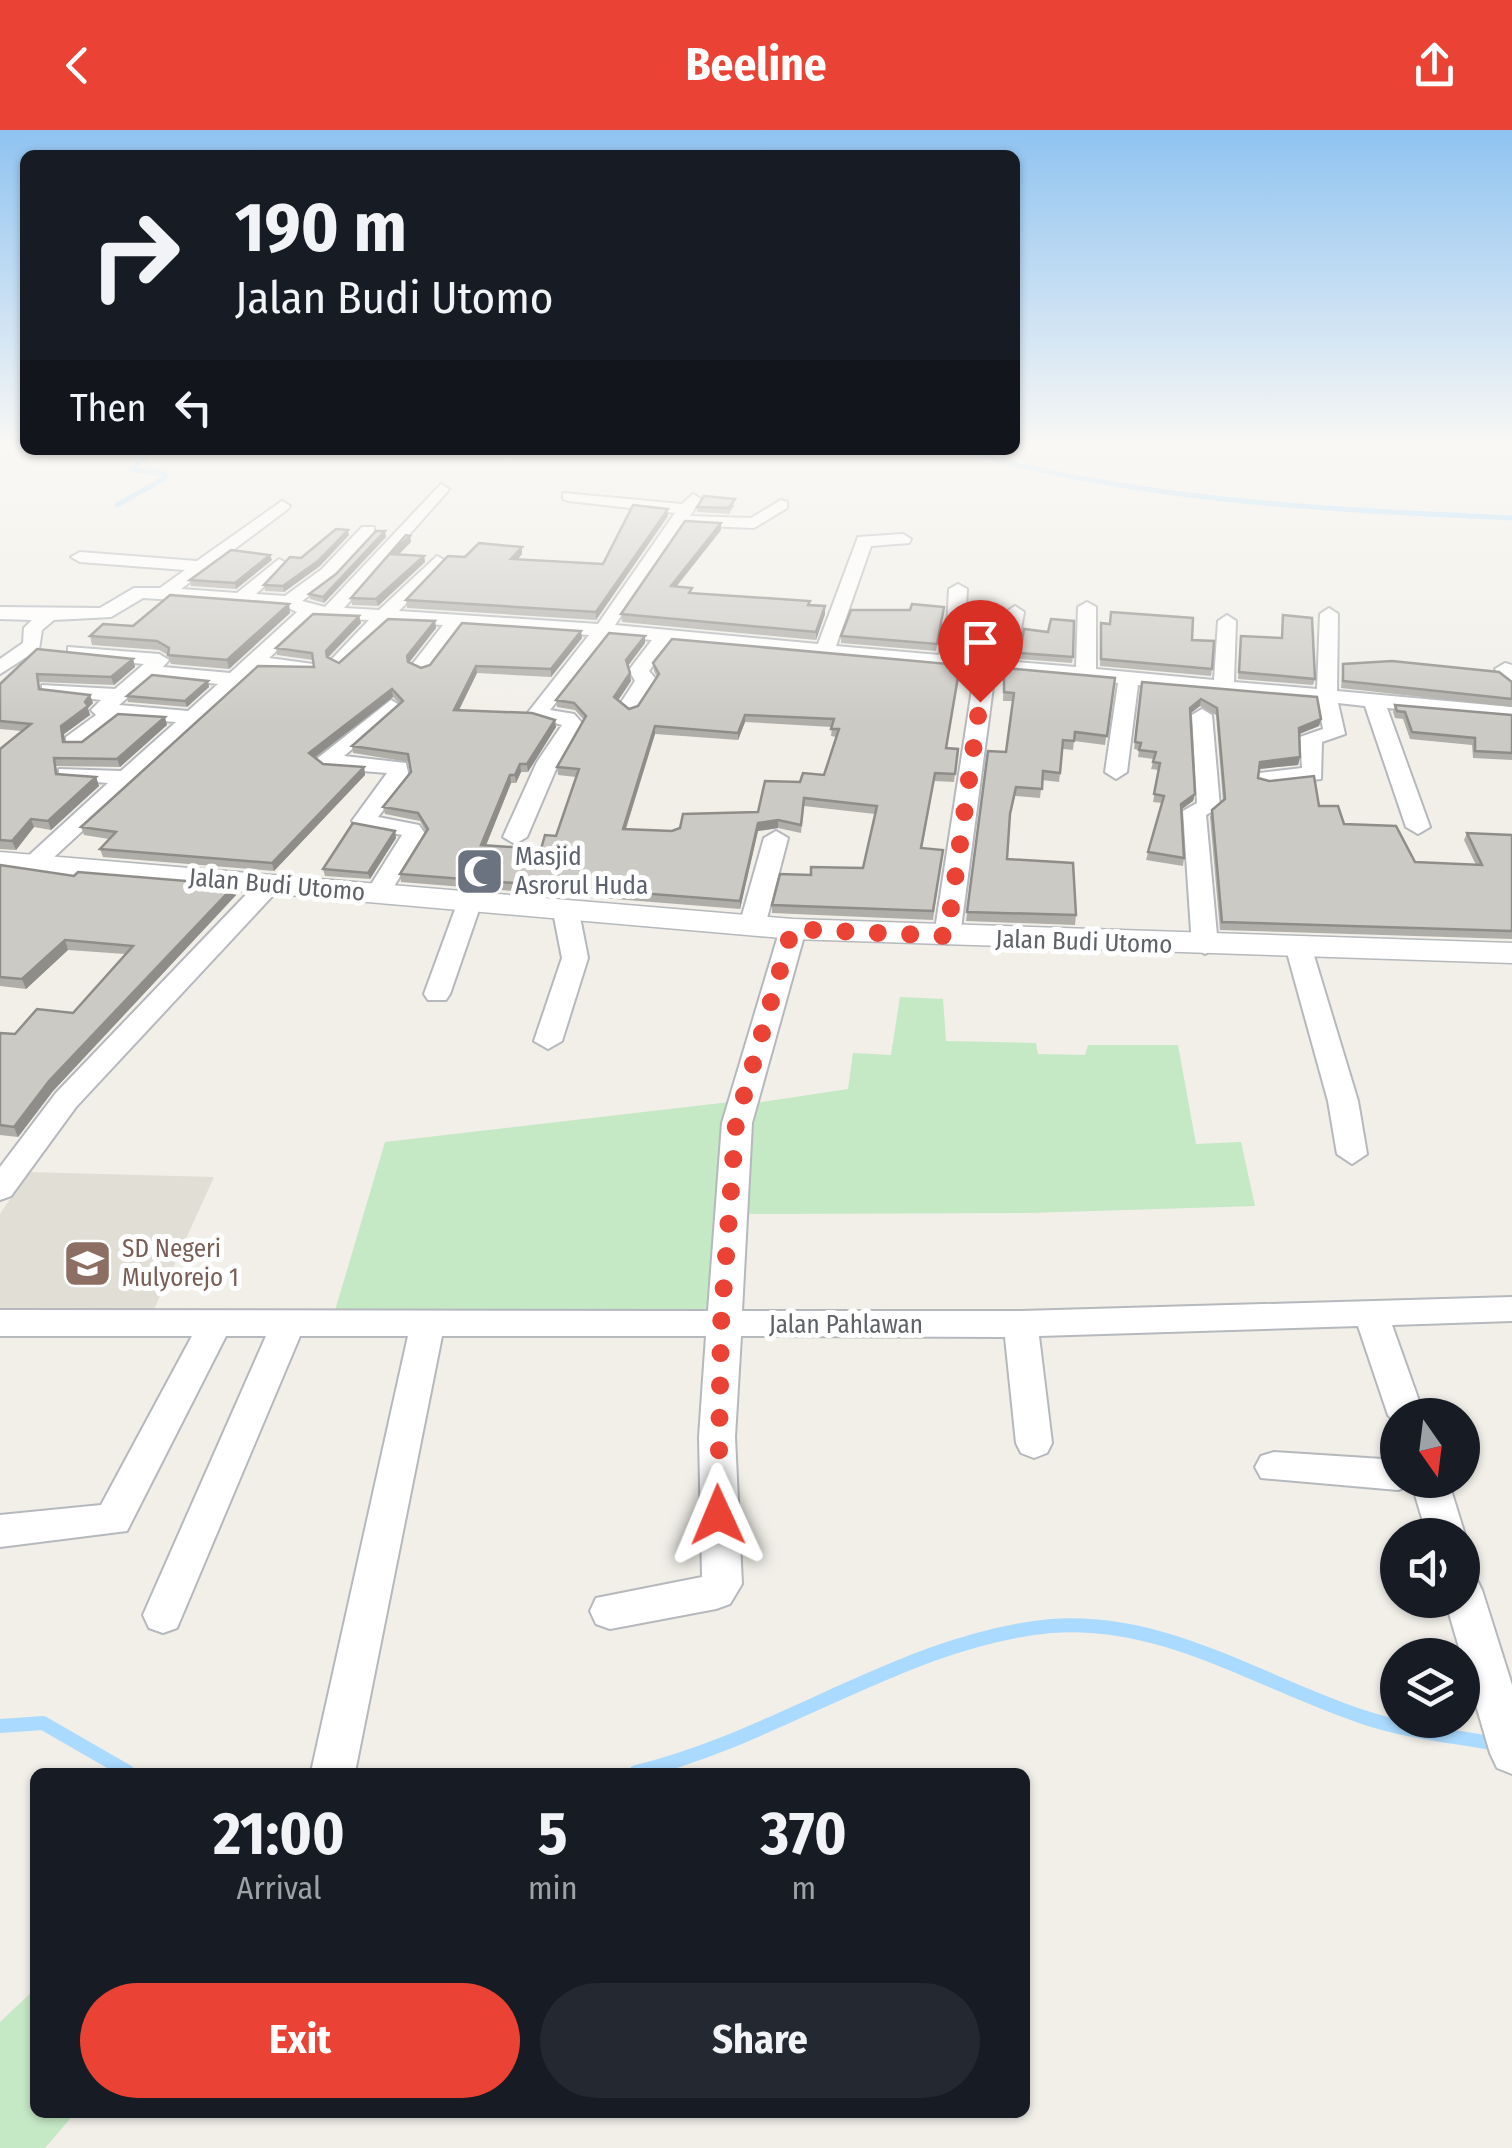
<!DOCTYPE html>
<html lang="en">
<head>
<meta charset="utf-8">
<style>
  body { margin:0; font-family:"Fira Sans Condensed",sans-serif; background:#242831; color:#f1f3f6; height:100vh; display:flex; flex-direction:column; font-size:38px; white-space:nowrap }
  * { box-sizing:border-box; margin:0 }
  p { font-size:32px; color:#9ea1a6 }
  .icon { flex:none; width:55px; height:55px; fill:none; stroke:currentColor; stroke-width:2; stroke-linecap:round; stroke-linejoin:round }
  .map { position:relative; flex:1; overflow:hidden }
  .details { position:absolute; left:30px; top:1638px; width:1000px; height:350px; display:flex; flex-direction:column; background:#171b24; border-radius:15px; box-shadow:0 2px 8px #0004 }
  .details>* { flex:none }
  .hud { position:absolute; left:20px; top:20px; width:1000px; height:305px; border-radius:15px; box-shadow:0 2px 8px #0004; background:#171b24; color:#f1f3f6; overflow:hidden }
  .needle { width:65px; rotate:166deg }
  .buttons { position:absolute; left:1380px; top:1268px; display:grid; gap:20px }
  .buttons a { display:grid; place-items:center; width:100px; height:100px; border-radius:50%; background:#171b24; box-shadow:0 2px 8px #0004; font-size:50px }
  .pin { position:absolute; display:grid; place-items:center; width:85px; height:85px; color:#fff; margin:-102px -42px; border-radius:50% 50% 50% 0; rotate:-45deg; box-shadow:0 0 10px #0007 }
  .pin .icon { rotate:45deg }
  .me { position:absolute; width:110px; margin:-55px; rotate:359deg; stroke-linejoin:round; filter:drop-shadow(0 0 8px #0008) }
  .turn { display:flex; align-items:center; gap:35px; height:210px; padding:0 50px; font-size:45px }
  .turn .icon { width:130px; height:130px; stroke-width:2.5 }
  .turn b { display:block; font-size:70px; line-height:85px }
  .then { display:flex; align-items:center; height:95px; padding:0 50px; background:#0003; gap:20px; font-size:38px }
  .eta { display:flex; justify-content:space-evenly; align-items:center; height:170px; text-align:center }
  .eta b { font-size:60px; font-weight:700; line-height:70px }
  .button { display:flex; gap:20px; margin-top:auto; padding:20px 50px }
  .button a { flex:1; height:115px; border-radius:60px; background:#ea4335; color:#fff; font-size:40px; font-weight:700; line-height:115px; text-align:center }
  .button a+a { background:#242831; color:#f1f3f6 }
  header { display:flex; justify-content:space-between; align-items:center; height:130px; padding:0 50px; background:#ea4335; color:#fff; font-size:45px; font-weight:700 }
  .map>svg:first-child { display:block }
  .education { fill:#e1ded6 }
  .green { fill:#c5e8c5 }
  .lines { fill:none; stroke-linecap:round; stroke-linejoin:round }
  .stream-far1 { stroke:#aadaff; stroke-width:5 }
  .stream { stroke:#aadaff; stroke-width:14 }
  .minor-casing { stroke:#b5b8bc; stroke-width:4 }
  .tertiary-casing { stroke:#b5b8bc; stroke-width:3 }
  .minor { fill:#fff; fill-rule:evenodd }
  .tertiary { fill:#fff; fill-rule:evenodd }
  .wall { fill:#afaea9; fill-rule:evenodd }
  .shaded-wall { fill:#8f8d8a }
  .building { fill:#cccac5; stroke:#8f8d8a; stroke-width:2.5; fill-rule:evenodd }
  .route { stroke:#ea4335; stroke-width:18; stroke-dasharray:0 32.4 }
  .labels { text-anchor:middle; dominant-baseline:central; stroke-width:10; stroke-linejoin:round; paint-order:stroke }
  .worship-label { font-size:25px; fill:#5b616d; stroke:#fff; text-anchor:start }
  .street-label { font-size:25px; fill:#5f6368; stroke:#fff }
  .education-label { font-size:25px; fill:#785e54; stroke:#fff; text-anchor:start }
</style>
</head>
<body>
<header><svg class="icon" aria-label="back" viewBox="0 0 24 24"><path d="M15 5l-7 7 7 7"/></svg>Beeline<svg class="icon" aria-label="share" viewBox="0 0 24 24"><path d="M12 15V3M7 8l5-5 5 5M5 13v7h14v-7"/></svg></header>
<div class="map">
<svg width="1512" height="2018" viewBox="0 0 1512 2018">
  <rect width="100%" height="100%" fill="#f1efe8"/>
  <path class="education" d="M28,1042l186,5 -63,139 -151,-3v-99z"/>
  <g class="green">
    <path d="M900,867l43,2 3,42 90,2 2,11 47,1 3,-10h90l18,99 45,-2 14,64 -227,7 -286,1 14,-111 92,-14 5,-36 38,2z"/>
    <path d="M730,972l-22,211 -374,1 51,-172z"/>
    <path d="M35,1859v123l40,1 -30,35h-45v-126z"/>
  </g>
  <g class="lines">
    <g class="stream-far1">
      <path d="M961,320c181,52 364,59 551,68"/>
      <path d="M117,375l48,-27v-4l-34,-5 23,-19"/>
    </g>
    <g class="stream">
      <path d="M0,1596l43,-3 85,49"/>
      <path d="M636,1642c141,-33 271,-133 415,-146 113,-9 209,57 312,91 47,16 100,20 149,30"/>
    </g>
    <defs>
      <g id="minor">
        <path d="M441,354l8,5 -2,3 -103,116 35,2 58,-54 9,5 -47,50 199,13 77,-111 -106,-12 -6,-2v-6l119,11 11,-10 8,5 -11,17 61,2 30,-18 6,2v6l-33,20 -71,-3 -68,100 203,19 40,-107 45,-3 8,5 -2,4 -38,3 -35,100 103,9 8,-27 2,-39 9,-5 9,5 -2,39 -7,29 38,3 10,-48 9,-6 9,6 -9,50 61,5 2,-60 9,-5 9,5v62l118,11 4,-59 9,-6 9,6 -2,61 83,7 3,-75 9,-6 9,6 -1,77 175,16v12l-125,-11 43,119 -12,7 -12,-7 -41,-121 -27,-3 7,31 -23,8 -1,37 -54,6 -8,-2v-10l43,-5 -2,-31 23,-8 -5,-28 -180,-16 -11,87 -11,7 -11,-7 13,-89 -123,-11 -35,264 -13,8 -13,-8 41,-266 -305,-28 -21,29 7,8 -21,32 -7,2 -10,-6 17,-26 -6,-11 23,-30 -44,-4 -58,74 24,4 9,10 -24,38 -32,75 -12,7 -12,-7 34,-75 25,-37 -36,-10 63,-80 -128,-9 -33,44 -7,2 -10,-6 32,-41 -55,-3 -48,45 -10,-6 39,-41 -56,-3 -44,41 44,6v8l-55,-3 -217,200h-16l-4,-5 4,-5 83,-76 -49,-4v-10l62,2 55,-49 -57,-4 -37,29h-16v-10l30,-22 -5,-5 10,-10 -59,-7v-8l73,4 29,-25 -69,-7 -7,-2v-8l91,7 10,6 -6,7 67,6 67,-61 -11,-5 -143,-9 -32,19 -57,3 -12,10 -3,19 -39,25v-15l23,-16 1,-15 8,-8 -32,-1v-12l100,1 34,-20h26l25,-18 -105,-8 -9,-5 9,-5 117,9 85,-60 8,5 -2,3 -107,80 56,4 42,-34 9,5 -32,30 29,2 37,-27 40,-42h12v8l-40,42 -32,24 23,6zM152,547l66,7 -30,27 -69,-6z"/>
        <path d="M1505,533l7,2v21l-7,-2 -10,-15z"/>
        <path d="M391,570l10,6 -3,4 -54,46 62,7 3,14 -31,40 41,8 7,10 -40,64 -9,2 -12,-7 37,-59 -47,-9 -3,-5 35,-48 -62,-5 -11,-7z"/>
        <path d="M1202,579l10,6 8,92 -14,8 12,131 -13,8 -13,-8 -9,-135 14,-8 -5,-88z"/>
        <path d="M776,701l12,7 -23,88 -13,8 -9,-3 -4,-5 25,-88z"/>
        <path d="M269,748l12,7 -3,5 -202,217 -65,89 -11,4v-33l56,-74 204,-213z"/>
        <path d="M469,767l12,7 -31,90 -4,6h-18l-4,-6 33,-90z"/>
        <path d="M566,774l13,8 9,46 -26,83 -14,8 -14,-8 28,-83 -9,-46z"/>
        <path d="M793,791l13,8 -54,194 -10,188h279l491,-14v24l-120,4 32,90h-26v11l-10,-11 -30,-89 -319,10 13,107 -5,10 -13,5 -13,-5 -5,-10 -11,-106 -264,-1 -6,101 7,147 -12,20 -14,5 -106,20 -14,-5 -6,-13 6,-13 106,-21 -3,-140 7,-101h-264l-87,436h-44l97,-436h-108l-123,292 -14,5 -14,-5 -6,-13 123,-279h-40l-99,195 -127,16v-32l101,-10 91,-169h-192v-26l708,1 14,-188 58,-194z"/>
        <path d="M1299,811l13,8 46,152 9,53 -15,10 -15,-10 -9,-53 -42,-152z"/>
        <path d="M1274,1322l124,8v20h50l17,55 -3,6v-6h-35l-15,-50 -14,5 -137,-12 -6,-11 6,-11z"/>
        <path d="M1462,1443l14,5 6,12 30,95v89l-15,-6 -7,-15 -45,-153h17z"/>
      </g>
      <path id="tertiary" d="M0,722l793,67 719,24v20l-719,-24 -793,-69z"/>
    </defs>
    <use href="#minor" class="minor-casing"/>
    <use href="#tertiary" class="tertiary-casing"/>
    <use href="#minor" class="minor"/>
    <use href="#tertiary" class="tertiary"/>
  </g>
  <g class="wall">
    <path d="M735,375l-6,9 -32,-2v-5z"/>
    <path d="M668,379v7l-72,104 -189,-12 -1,-8 59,-43 57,-10v7l-4,5 85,5z"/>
    <path d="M721,393v7l-44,56 15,7 133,13v8l-9,26 -194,-18 -1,-8z"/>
    <path d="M349,405l-29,31 -36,26 -19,-1 -1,-6 37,-27z"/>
    <path d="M410,406l1,6 -12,12 25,2 1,6 -47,44 -26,-1 -1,-7z"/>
    <path d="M386,407l-62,66 -14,-4 -1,-5z"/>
    <path d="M272,430l-36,29 -45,-3 -1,-6z"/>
    <path d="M289,474l1,9 -61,56 -58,-5 -3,-9 -9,-5 -67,-5 -2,-9 43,-10z"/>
    <path d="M944,477l-8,44 -95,-8v-7l69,-26z"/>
    <path d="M1283,485l32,64 -2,6 -75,-6 3,-43 40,2z"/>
    <path d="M359,486l2,7 -33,35 11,5 96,-42 1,7 -27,34 12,6 161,-30 -31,39 -74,-4 -18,37 97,17 -28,45h-7l-5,11h-5l-25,62 55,4 15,-13 20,-59 -18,-2 -1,-8 27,-47 -9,-10 -18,-3 -1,-7 89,-57 -17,23 3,15 -13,19 11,9 9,-3 19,-29 -3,-6 -1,-8 293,85 12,1 -4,33 -20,-1 -12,67 21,2 -10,70 -161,-7v-8l39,-30 52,-7 12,-54 -71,-8 -3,27 -23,-5 -20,3 -18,78 -339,-27 -1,-8 26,-42 -6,-11 -35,-7 -2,-7 28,-35 -2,-10 -56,-9 -1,-7 48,-42 -7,-7 -78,61 8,6 41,3 1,8 -91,96 -171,-14 -3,-8 9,-10 -25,-4 -3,-8 233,-160 -1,-7 -36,-5 -1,-7zM745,592l87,5 -1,9 5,1 -12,38 -24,7 -42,30 -86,19 -46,-2 29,-95 83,6z"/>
    <path d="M1101,493l91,17 20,29 -1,7 -111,-10z"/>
    <path d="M1024,499l24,3 25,25 -1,6 -53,-4z"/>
    <path d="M37,519l96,10 2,8 -21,18 -75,-3 1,7 53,14 -5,5 2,7 -26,19 1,8h17l85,-17 -47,42 -64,-1 2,8 38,3 3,9 -48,44 -17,-3 -18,23 -16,-1v-100l22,-18 -22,-2v-45z"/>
    <path d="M1343,534l169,18v25l-171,-19z"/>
    <path d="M1004,538l111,10 -10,67 -31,-4 -1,9 -10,-1 -4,33 -17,-2 -2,18 -25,-2 -6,24 -2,39 69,56 -1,10 -109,-4 22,-170 18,1 7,-51h-10z"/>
    <path d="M208,551l1,6 -22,20 -59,-5 -1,-6z"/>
    <path d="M1142,552l179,37 -2,7 -20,8 1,23 -2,8 -39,4 -1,9 61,28 25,18 71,38 61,3 -12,-25 3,-7 45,2v104l-292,-9 -10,-113 2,-7 11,-9 -7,-86 -16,-9 -10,8 5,80 -2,7 -12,9 3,48 -1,8 -37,-6 16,-57 -9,-1 6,-32 -8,-1 3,-10 -16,-2 1,-7 -5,-1z"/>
    <path d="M1395,575l117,10v45l-39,-2 -1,-13 -62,-6 -7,-20 -8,-1 -2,-6z"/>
    <path d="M395,701l1,7 -26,41 -45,-3 -2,-7z"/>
    <path d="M0,735l74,11 161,9 2,9 -184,197 -35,46 -18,-2v-102l15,1 58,-21 52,-59 -57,-4 -42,39 -26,-3z"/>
  </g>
  <g class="shaded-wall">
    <path d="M668,379v7l-72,104v-8z"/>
    <path d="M721,393v7l-50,63v-7z"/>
    <path d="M348,400l1,5 -29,31 -36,26 -1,-6z"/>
    <path d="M385,401l1,6 -62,66 -1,-6z"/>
    <path d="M410,406l1,6 -19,19 -1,-7z"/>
    <path d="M522,417v7l-10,12 -1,-7z"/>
    <path d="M270,425l2,5 -36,29 -1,-6z"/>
    <path d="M424,426l1,6 -47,44 -2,-7z"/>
    <path d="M289,474l1,9 -61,56 -2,-9z"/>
    <path d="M825,476v8l-9,26v-8z"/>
    <path d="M359,486l2,7 -34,35 -1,-7z"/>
    <path d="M435,491l1,7 -28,36 -1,-8z"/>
    <path d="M581,501l1,7 -31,39v-8z"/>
    <path d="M645,506v7l-19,25v-8z"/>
    <path d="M133,529l2,8 -21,18 -3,-8z"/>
    <path d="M476,536l1,7 -22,45 -1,-8z"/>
    <path d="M630,543l1,8 -16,24 -1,-8z"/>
    <path d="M208,551l1,6 -22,20 -2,-6z"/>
    <path d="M392,559l1,8 -83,64 -1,-8z"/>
    <path d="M90,565l3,8 -5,5 2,7 -26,19 2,17 -5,-25z"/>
    <path d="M1201,569l-1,7 -12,9 2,-7z"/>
    <path d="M745,585v7l-7,18v-7z"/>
    <path d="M165,587l2,8 -47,42 -3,-8z"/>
    <path d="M1321,589l-2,7 -22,9 2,-7z"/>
    <path d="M555,590l1,7 -28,45 -1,-8z"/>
    <path d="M655,596v8l-32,103v-8z"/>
    <path d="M1300,627l-2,8 -39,4 1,-7z"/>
    <path d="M520,634l1,8 -5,11 -1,-8z"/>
    <path d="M364,637l1,8 -91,96 -2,-8z"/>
    <path d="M510,645l1,8 -28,70 -2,-8z"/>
    <path d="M96,647l3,9 -48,44 -3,-9z"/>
    <path d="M1195,664l-2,7 -14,10 2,-7z"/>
    <path d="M31,689l3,8 -18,23 -4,-9z"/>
    <path d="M778,690v8l-20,3 -18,78v-8l18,-78z"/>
    <path d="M395,701l1,7 -26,41 -2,-6z"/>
    <path d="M235,755l2,9 -184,197 -35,46 -4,-10 35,-46z"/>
    <path d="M65,810l3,10 -42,39 -4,-10z"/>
  </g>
  <g class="building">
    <path d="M704,366l31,3 -6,9 -32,-1z"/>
    <path d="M633,375l35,4 -72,103 -190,-12 42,-44 17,1 14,-14 43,4 -11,12 92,5z"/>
    <path d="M685,391l36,2 -50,63 21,2 -3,5 121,8 -2,4 17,1 -9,26 -195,-18z"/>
    <path d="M336,399l12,1 -30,31 -35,25 -19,-1 26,-28 11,1z"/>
    <path d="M376,401h9l-62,66 -14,-3 27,-20z"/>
    <path d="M406,405l4,1 -19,18 33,2 -48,43 -25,-1z"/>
    <path d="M231,420l39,5 -35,28 -45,-3z"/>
    <path d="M170,465l119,9 -62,56 -59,-5 1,-7 -12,-7 -67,-5 13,-12 30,2z"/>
    <path d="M912,474l32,3 -7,37 -96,-8 10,-26h59z"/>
    <path d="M1111,482l82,6 -1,22 22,1 -2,28 -111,-10v-36l9,1z"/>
    <path d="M313,484l46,2 -33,35 1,6 12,6 49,-44 47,2 -28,35 1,6 13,6 9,-3 32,-42 119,8 -30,38 -75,-3 -22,44 78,3 23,7 -28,44h-7l-5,11h-5l-29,70 60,4 4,-14 11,1 23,-67 -22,-2 29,-51 -12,-13 -18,-3 53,-67 36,3 -19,24 4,13 -16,24 15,12 9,-3 21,-32 -6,-11 19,-24 288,26 -14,83 12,1 -3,25 -20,-1 -14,75 22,2 -10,61 -161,-6 8,-31 31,1v-8l52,1 14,-62 -73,-8 -3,27 -23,-5 -20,3 -18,78 -340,-27 28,-45 -10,-16 -35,-6 28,-35 -3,-18 -56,-8 51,-45 -11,-12 -83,64 14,11 41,3 -92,96 -172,-14 16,-17 -35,-5 177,-161 56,1 -2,-14 -36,-5zM745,585l89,4 -3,10h8l-15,46 -21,-2 -3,9 -35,-1 -7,31 -75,2 -3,14 -8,3 -49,-2 32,-103 83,7z"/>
    <path d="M1283,485l29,3 3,61 -76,-7 2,-36 41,2z"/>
    <path d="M1051,489l23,2 -1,36 -53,-4 4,-24 24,3z"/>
    <path d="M37,519l96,10 -22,18 -74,-3 2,15 51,6 -5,7 3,4 -27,20 2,16h19l36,-28 47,3 -48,42 -63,-1 2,16 40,3 -48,44 -17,-2 -19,22 -12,-1v-91l31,-25 -31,-3v-37z"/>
    <path d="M1392,531l107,11 13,10v17l-169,-18v-17z"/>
    <path d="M1004,538l111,10 -8,58 -32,-4 -1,9 -11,-1 -3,33 -17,-2 -1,18 -26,-2 -6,27 -3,45 66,4 3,52 -109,-3 21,-161 18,1 8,-59 -10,-1z"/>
    <path d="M152,545l56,6 -23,20 -58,-5z"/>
    <path d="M1142,552l175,15 4,22 -22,9 1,29 -40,5 -2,16 11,3 45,-5 5,30h19l6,18 52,2 19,36 67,3 -15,-32 45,2v96l-290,-9 -10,-112 13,-11 -8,-91 -16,-9 -11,9 5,86 -14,10 3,54 -36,-6 16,-56 -10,-2 6,-31 -7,-1 3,-10 -17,-2 2,-7 -6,-1z"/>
    <path d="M1395,575l117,10v38l-37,-2v-13l-63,-6 -7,-20 -8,-1z"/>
    <path d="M353,693l42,8 -27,42 -45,-4z"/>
    <path d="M0,735l74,11 4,-4 157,13 -186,196 -35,46 -14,-2v-92l15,1 22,-25 36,4 60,-67 -68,-6 -43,39 -22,-2z"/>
  </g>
  <linearGradient id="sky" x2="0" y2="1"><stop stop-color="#8fc3f1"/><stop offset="0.53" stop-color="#f9f8f5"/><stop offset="1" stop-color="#f9f8f5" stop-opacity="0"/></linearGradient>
  <rect width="1512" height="595" fill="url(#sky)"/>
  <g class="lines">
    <path class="route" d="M718,1385l3,-191 15,-201 56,-194 155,7 33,-234"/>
  </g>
  <defs>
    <symbol id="mosque-square" viewBox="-11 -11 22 22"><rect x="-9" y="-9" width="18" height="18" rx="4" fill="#6b7280" stroke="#fff"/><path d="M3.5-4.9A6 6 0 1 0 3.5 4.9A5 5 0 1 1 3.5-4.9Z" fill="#fff"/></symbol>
    <symbol id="school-square" viewBox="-11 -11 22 22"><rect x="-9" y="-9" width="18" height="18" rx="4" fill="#8d6e63" stroke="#fff"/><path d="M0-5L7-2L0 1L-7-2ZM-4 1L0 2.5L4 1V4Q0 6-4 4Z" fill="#fff"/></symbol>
  </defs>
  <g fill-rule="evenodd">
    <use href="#mosque-square" x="452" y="714" width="55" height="55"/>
    <use href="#school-square" x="60" y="1106" width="55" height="55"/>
  </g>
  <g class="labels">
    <g class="worship-label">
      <text x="515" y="727">Masjid<tspan x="515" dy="29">Asrorul Huda</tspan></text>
    </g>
    <g class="street-label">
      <text transform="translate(277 755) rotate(5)">Jalan Budi Utomo</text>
      <text transform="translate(1084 812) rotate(2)">Jalan Budi Utomo</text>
      <text x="846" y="1195">Jalan Pahlawan</text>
    </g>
    <g class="education-label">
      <text x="122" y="1119">SD Negeri<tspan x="122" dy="29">Mulyorejo 1</tspan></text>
    </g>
  </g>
</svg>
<div class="buttons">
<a><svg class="needle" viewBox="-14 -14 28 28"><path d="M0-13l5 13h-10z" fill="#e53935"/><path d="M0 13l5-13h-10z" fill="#9ea1a6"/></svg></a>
<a><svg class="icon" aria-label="sound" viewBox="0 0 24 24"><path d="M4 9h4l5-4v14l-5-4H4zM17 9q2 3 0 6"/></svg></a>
<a><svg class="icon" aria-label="layers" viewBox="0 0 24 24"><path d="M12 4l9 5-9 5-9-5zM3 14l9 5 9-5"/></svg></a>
</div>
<div class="pin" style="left:980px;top:572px;background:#d93025"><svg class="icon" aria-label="arrive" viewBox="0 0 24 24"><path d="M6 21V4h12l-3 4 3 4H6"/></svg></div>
<svg class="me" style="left:718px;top:1385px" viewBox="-20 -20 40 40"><path d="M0-17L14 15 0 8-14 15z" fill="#ea4335" stroke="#fff" stroke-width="4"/></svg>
<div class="hud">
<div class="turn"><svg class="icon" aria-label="right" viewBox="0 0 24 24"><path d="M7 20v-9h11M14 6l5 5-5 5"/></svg><div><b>190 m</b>Jalan Budi Utomo</div></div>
<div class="then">Then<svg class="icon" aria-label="left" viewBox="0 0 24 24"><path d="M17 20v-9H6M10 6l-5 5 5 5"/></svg></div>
</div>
<section class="details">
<div class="eta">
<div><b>21:00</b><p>Arrival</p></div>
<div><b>5</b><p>min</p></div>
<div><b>370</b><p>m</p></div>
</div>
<div class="button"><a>Exit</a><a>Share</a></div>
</section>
</div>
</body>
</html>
